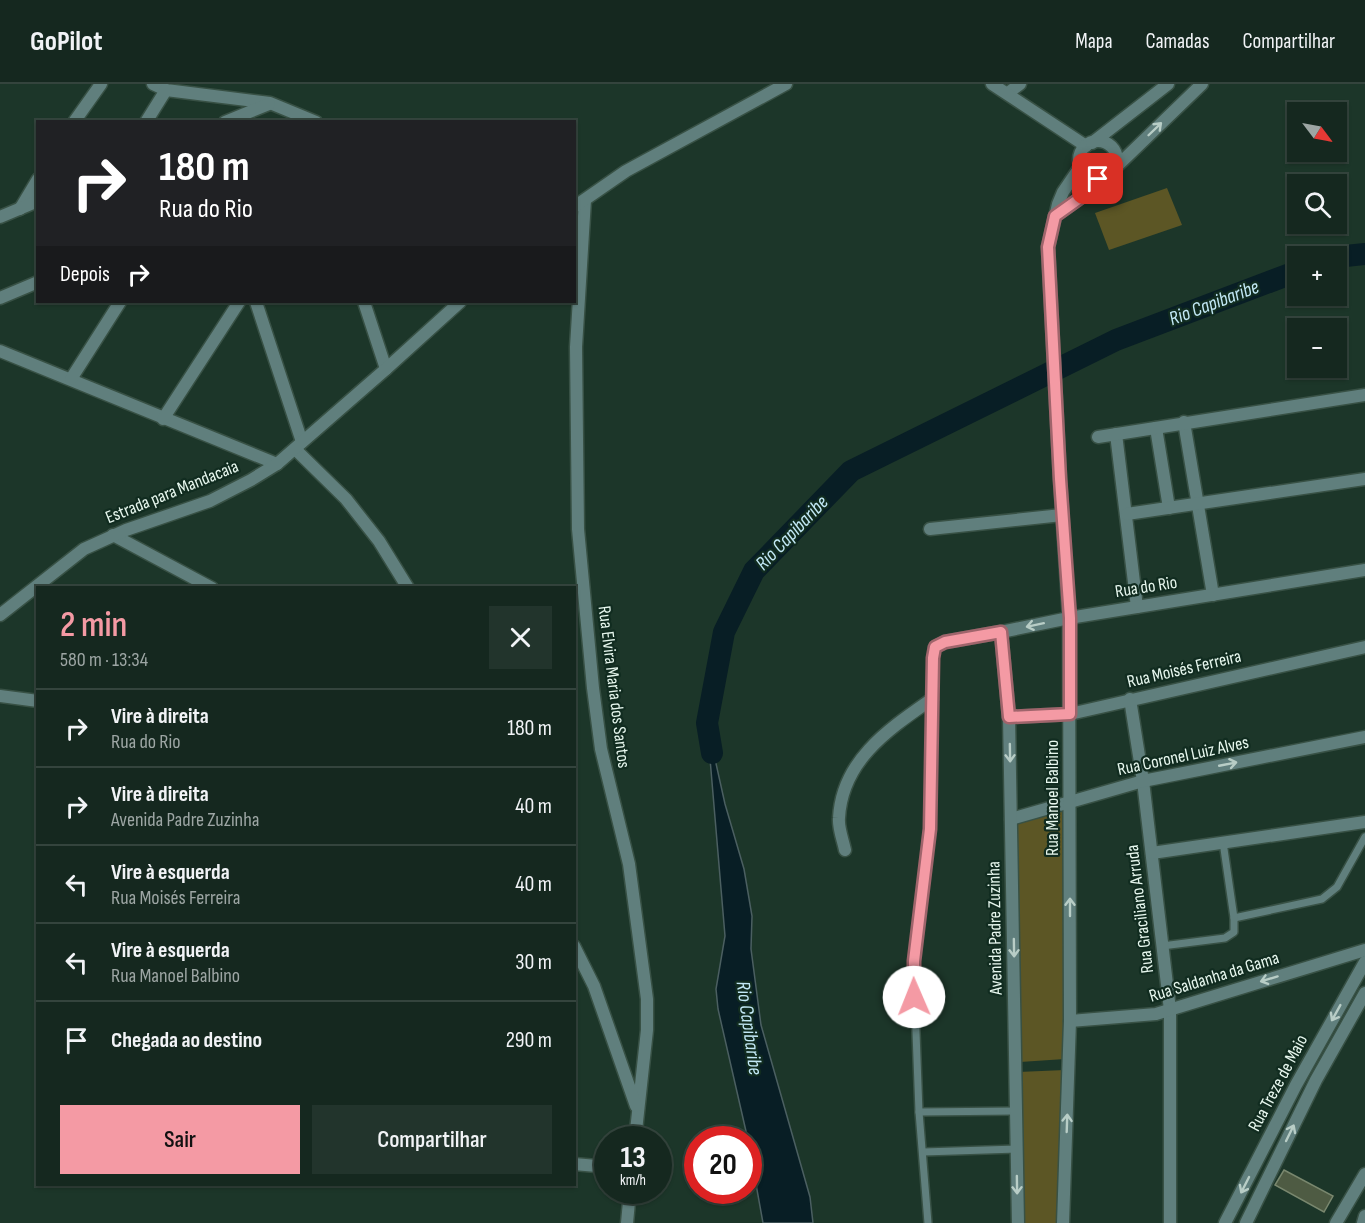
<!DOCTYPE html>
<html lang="pt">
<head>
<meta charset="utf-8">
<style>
  body { margin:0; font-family:"Sofia Sans Condensed",sans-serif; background:#22342c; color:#f1f3f6; height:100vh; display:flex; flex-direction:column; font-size:22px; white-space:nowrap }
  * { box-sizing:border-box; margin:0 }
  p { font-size:20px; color:#9da6a4 }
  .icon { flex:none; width:33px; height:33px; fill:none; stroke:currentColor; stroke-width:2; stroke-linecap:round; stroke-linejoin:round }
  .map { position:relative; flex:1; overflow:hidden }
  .panel { position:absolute; left:36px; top:502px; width:540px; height:600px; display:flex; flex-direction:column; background:#15281f; border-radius:0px; box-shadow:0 2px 4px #0004,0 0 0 2px #34443d }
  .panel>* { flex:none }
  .hud { position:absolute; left:36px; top:36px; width:540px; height:183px; border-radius:0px; box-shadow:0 2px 4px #0004,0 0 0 2px #34443d; background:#202124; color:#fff; overflow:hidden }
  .needle { width:39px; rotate:122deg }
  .fabs { position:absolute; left:1287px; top:18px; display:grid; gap:12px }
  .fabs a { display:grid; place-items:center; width:60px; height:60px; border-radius:0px; background:#15281f; box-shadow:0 2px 4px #0004,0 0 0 2px #34443d; font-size:30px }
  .speed { position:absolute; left:594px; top:1042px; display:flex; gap:12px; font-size:30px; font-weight:700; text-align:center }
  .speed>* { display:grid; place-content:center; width:78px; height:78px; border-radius:50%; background:#15281f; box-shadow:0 2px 4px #0004,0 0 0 2px #34443d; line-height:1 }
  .speed small { font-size:15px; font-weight:400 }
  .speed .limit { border:9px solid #d22; background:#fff; color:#111 }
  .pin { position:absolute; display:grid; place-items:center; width:51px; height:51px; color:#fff; margin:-26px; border-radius:12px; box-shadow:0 3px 9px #0006 }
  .me { position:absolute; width:66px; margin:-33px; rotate:359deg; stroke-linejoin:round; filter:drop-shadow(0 0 4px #0008) }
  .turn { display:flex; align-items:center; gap:21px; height:126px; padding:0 24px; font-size:27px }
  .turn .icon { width:78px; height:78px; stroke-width:2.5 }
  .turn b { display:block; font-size:42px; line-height:51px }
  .then { display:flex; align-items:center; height:57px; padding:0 24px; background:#0003; gap:12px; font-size:22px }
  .round { display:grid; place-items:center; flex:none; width:63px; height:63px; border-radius:0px; background:#22342c }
  .overview { display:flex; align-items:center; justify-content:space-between; height:102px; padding:0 24px }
  h1 { font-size:36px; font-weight:600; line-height:45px; color:#f49aa4 }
  .button { display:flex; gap:12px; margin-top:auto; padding:12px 24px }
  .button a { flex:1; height:69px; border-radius:0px; background:#f49aa4; color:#111; font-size:24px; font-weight:600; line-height:69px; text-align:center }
  .button a+a { background:#22342c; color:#f1f3f6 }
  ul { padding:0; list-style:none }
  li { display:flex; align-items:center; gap:18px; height:78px; padding:0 24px; border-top:2px solid #34443d }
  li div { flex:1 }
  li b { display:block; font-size:22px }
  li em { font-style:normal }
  header { display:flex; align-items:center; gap:36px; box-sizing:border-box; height:84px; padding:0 30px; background:#15281f; border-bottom:2px solid #34443d }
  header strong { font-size:28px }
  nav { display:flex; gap:33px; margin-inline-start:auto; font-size:21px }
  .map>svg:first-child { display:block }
  .green { fill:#5c5625 }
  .water { fill:#081e25; stroke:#4b5f61; stroke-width:1.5 }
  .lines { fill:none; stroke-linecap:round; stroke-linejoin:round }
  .river { stroke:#081e25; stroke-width:22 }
  .building { fill:#4e5b43; stroke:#79876e; stroke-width:1.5 }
  .service-casing { stroke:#385145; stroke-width:10 }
  .minor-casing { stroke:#385145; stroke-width:15 }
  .tertiary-casing { stroke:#385145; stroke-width:15 }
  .service { stroke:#607f7d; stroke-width:7 }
  .minor { stroke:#607f7d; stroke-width:12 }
  .tertiary { stroke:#607f7d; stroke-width:12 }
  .oneway { stroke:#b8cdc6 }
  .route-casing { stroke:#9f646b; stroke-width:15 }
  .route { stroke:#f49aa4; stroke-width:10 }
  .labels { text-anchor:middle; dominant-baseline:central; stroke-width:4.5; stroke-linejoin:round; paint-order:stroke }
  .street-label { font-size:18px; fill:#e7f7ee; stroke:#112c20 }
  .water-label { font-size:20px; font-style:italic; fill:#c2e8f5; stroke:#112c20 }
</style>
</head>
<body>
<header>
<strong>GoPilot</strong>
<nav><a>Mapa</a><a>Camadas</a><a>Compartilhar</a></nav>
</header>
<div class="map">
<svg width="1365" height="1139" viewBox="0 0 1365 1139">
  <rect width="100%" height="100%" fill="#1c3629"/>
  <g class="green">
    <path d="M1167,104l15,37 -73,25 -14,-37z"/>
    <path d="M1066,721l-1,254 -45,3 -7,-241z"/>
    <path d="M1065,986l-6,153h-38l-3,-151z"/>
  </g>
  <path class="water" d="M707,639l18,81 19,65 8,47 -1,33 10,76 49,172 3,26h-50l-15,-83 -30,-131 -2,-20 9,-53z"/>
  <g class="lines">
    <g class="river">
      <path d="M1336,173l29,-3"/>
      <path d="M712,669l-5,-30 17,-91 30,-61 97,-100 265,-131 182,-69"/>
    </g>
  </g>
  <path class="building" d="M1284,1086l49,26 -9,16 -49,-27z"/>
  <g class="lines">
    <defs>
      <g id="service">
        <path d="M1234,834l88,-19 15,-12 28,-50"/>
        <path d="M1162,862l63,-8 9,-6v-14l-11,-76"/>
        <path d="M919,1028l97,-1"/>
        <path d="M923,1068l94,-3"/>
        <path d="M928,1139l-9,-111 -5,-133v-18l16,-132 3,-171 2,-11"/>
      </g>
      <g id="minor">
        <path d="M153,0l13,6 104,13 46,19"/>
        <path d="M1008,9l12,-9"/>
        <path d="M74,38l27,-38"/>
        <path d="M146,38l20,-32"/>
        <path d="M225,38l44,-18"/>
        <path d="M585,116l-9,147 2,182 15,159 8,61 28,115 18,135v31l-12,110"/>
        <path d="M20,125l18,-30"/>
        <path d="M0,133l38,-16"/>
        <path d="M0,214l38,-16"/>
        <path d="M256,218l46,140"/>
        <path d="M364,218l22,67"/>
        <path d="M0,267l277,113"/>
        <path d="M71,295l49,-77"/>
        <path d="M163,335l76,-117"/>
        <path d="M1184,338l29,173"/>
        <path d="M1156,344l13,80"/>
        <path d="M1116,350l21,173"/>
        <path d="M1098,353l267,-42"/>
        <path d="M295,365l51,50 33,42 29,47"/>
        <path d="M1127,430l238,-35"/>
        <path d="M930,445l132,-14"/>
        <path d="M113,451l99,53"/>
        <path d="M1069,534l296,-48"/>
        <path d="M935,563l10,-5 56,-10"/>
        <path d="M0,612l38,5"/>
        <path d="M1130,615l13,82 27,229v213"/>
        <path d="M1009,633l61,-3 295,-67"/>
        <path d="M1011,735l132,-38 222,-44"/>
        <path d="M845,766c-2,-10 -7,-22 -6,-32 3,-58 50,-89 93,-119"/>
        <path d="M1152,769l213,-31"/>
        <path d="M574,862l20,40 42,120"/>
        <path d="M574,1080l34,3"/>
        <path d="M627,1139l3,-32"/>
        <path d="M1225,1139l71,-138 69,-123"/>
        <path d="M1246,1139l70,-143 49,-87"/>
        <path d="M1336,1139l29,-49"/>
        <path d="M1363,1139l2,-7"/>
      </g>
      <g id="tertiary">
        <path d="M992,0l94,62"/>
        <circle cx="1098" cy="76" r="19"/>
        <path d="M1092,59l76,-59"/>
        <path d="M1113,86l89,-86"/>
        <path d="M574,123l52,-36 160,-87"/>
        <path d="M1055,132l28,-20 15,-17"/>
        <path d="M0,531l84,-66 42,-19 84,-29 41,-21 26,-16 109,-95 74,-67"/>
        <path d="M1070,937l86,-7 209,-64"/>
        <path d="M1018,1139l-9,-506 -8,-85 68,-14"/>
        <path d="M1063,1139l7,-202 -1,-403 -9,-139 -12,-232 10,-43 5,-12 17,-25"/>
      </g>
    </defs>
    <use href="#service" class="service-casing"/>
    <use href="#minor" class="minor-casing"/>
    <use href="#tertiary" class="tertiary-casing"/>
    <use href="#service" class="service"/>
    <use href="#minor" class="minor"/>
    <use href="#tertiary" class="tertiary"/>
  </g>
  <defs><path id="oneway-shaft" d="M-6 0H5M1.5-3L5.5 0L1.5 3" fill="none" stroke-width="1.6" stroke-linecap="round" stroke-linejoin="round" transform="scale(1.5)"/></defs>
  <g class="oneway">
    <use href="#oneway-shaft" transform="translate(1155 45) rotate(-44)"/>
    <use href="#oneway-shaft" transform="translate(1035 541) rotate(168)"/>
    <use href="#oneway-shaft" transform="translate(1010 669) rotate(89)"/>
    <use href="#oneway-shaft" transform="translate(1228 680) rotate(-11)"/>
    <use href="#oneway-shaft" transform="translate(1070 823) rotate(-90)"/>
    <use href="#oneway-shaft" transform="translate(1014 864) rotate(89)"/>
    <use href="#oneway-shaft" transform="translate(1269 895) rotate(163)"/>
    <use href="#oneway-shaft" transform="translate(1336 929) rotate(119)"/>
    <use href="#oneway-shaft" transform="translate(1067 1039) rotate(-88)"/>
    <use href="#oneway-shaft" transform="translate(1290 1049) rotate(-64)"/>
    <use href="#oneway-shaft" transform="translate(1017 1101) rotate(89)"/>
    <use href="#oneway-shaft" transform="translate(1245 1101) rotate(117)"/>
  </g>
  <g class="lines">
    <defs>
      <path id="route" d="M914,913v-36l16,-132 3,-171 2,-11 10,-5 56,-10 8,85 61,-3v-96l-10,-139 -12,-232 7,-31 28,-20 15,-17"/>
    </defs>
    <use href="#route" class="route-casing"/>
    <use href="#route" class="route"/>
  </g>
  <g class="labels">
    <g class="street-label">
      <text transform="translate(172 408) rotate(-22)">Estrada para Mandacaia</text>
      <text transform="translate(1146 503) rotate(-9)">Rua do Rio</text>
      <text transform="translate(1184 585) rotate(-13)">Rua Moisés Ferreira</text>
      <text transform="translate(614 603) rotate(83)">Rua Elvira Maria dos Santos</text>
      <text transform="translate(1183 672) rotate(-12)">Rua Coronel Luiz Alves</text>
      <text transform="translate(1052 714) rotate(-90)">Rua Manoel Balbino</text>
      <text transform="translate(1140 825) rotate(-97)">Rua Graciliano Arruda</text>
      <text transform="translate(995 844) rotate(-91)">Avenida Padre Zuzinha</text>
      <text transform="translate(1214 893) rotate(-17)">Rua Saldanha da Gama</text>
      <text transform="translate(1278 999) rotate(-62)">Rua Treze de Maio</text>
    </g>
    <g class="water-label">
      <text transform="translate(1214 219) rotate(-21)">Rio Capibaribe</text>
      <text transform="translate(792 449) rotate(-46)">Rio Capibaribe</text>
      <text transform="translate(749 944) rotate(82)">Rio Capibaribe</text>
    </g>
  </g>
</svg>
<div class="fabs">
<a><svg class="needle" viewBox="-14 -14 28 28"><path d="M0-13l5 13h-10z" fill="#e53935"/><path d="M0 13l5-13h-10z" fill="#9da6a4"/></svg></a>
<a><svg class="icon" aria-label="search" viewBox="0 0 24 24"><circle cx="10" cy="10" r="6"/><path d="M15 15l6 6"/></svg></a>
<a>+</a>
<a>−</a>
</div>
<div class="speed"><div>13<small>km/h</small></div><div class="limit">20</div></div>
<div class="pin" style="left:1098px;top:95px;background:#d93025"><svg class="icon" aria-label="arrive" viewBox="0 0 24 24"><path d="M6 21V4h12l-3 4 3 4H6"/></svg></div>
<svg class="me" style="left:914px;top:913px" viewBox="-20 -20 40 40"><circle r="19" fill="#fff"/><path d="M0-13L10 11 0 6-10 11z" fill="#f49aa4"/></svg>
<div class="hud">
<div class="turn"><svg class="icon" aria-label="right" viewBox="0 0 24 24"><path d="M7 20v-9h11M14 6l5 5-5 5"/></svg><div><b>180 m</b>Rua do Rio</div></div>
<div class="then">Depois<svg class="icon" aria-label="right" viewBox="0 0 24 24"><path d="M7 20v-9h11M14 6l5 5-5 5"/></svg></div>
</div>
<section class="panel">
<div class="overview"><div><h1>2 min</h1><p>580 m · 13:34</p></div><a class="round"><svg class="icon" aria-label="close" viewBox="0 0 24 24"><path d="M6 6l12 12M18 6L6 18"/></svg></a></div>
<ul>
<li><svg class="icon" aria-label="right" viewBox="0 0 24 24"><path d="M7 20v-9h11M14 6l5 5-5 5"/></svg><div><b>Vire à direita</b><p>Rua do Rio</p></div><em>180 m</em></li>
<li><svg class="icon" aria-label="right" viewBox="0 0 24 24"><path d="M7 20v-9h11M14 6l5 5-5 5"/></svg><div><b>Vire à direita</b><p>Avenida Padre Zuzinha</p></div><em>40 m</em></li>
<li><svg class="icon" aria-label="left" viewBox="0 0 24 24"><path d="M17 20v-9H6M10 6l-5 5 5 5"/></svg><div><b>Vire à esquerda</b><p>Rua Moisés Ferreira</p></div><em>40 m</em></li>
<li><svg class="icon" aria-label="left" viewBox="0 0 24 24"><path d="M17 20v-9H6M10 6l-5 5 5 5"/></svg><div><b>Vire à esquerda</b><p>Rua Manoel Balbino</p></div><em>30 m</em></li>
<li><svg class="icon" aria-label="arrive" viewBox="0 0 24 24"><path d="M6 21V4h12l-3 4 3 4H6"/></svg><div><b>Chegada ao destino</b></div><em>290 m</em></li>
</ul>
<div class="button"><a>Sair</a><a>Compartilhar</a></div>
</section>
</div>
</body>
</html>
